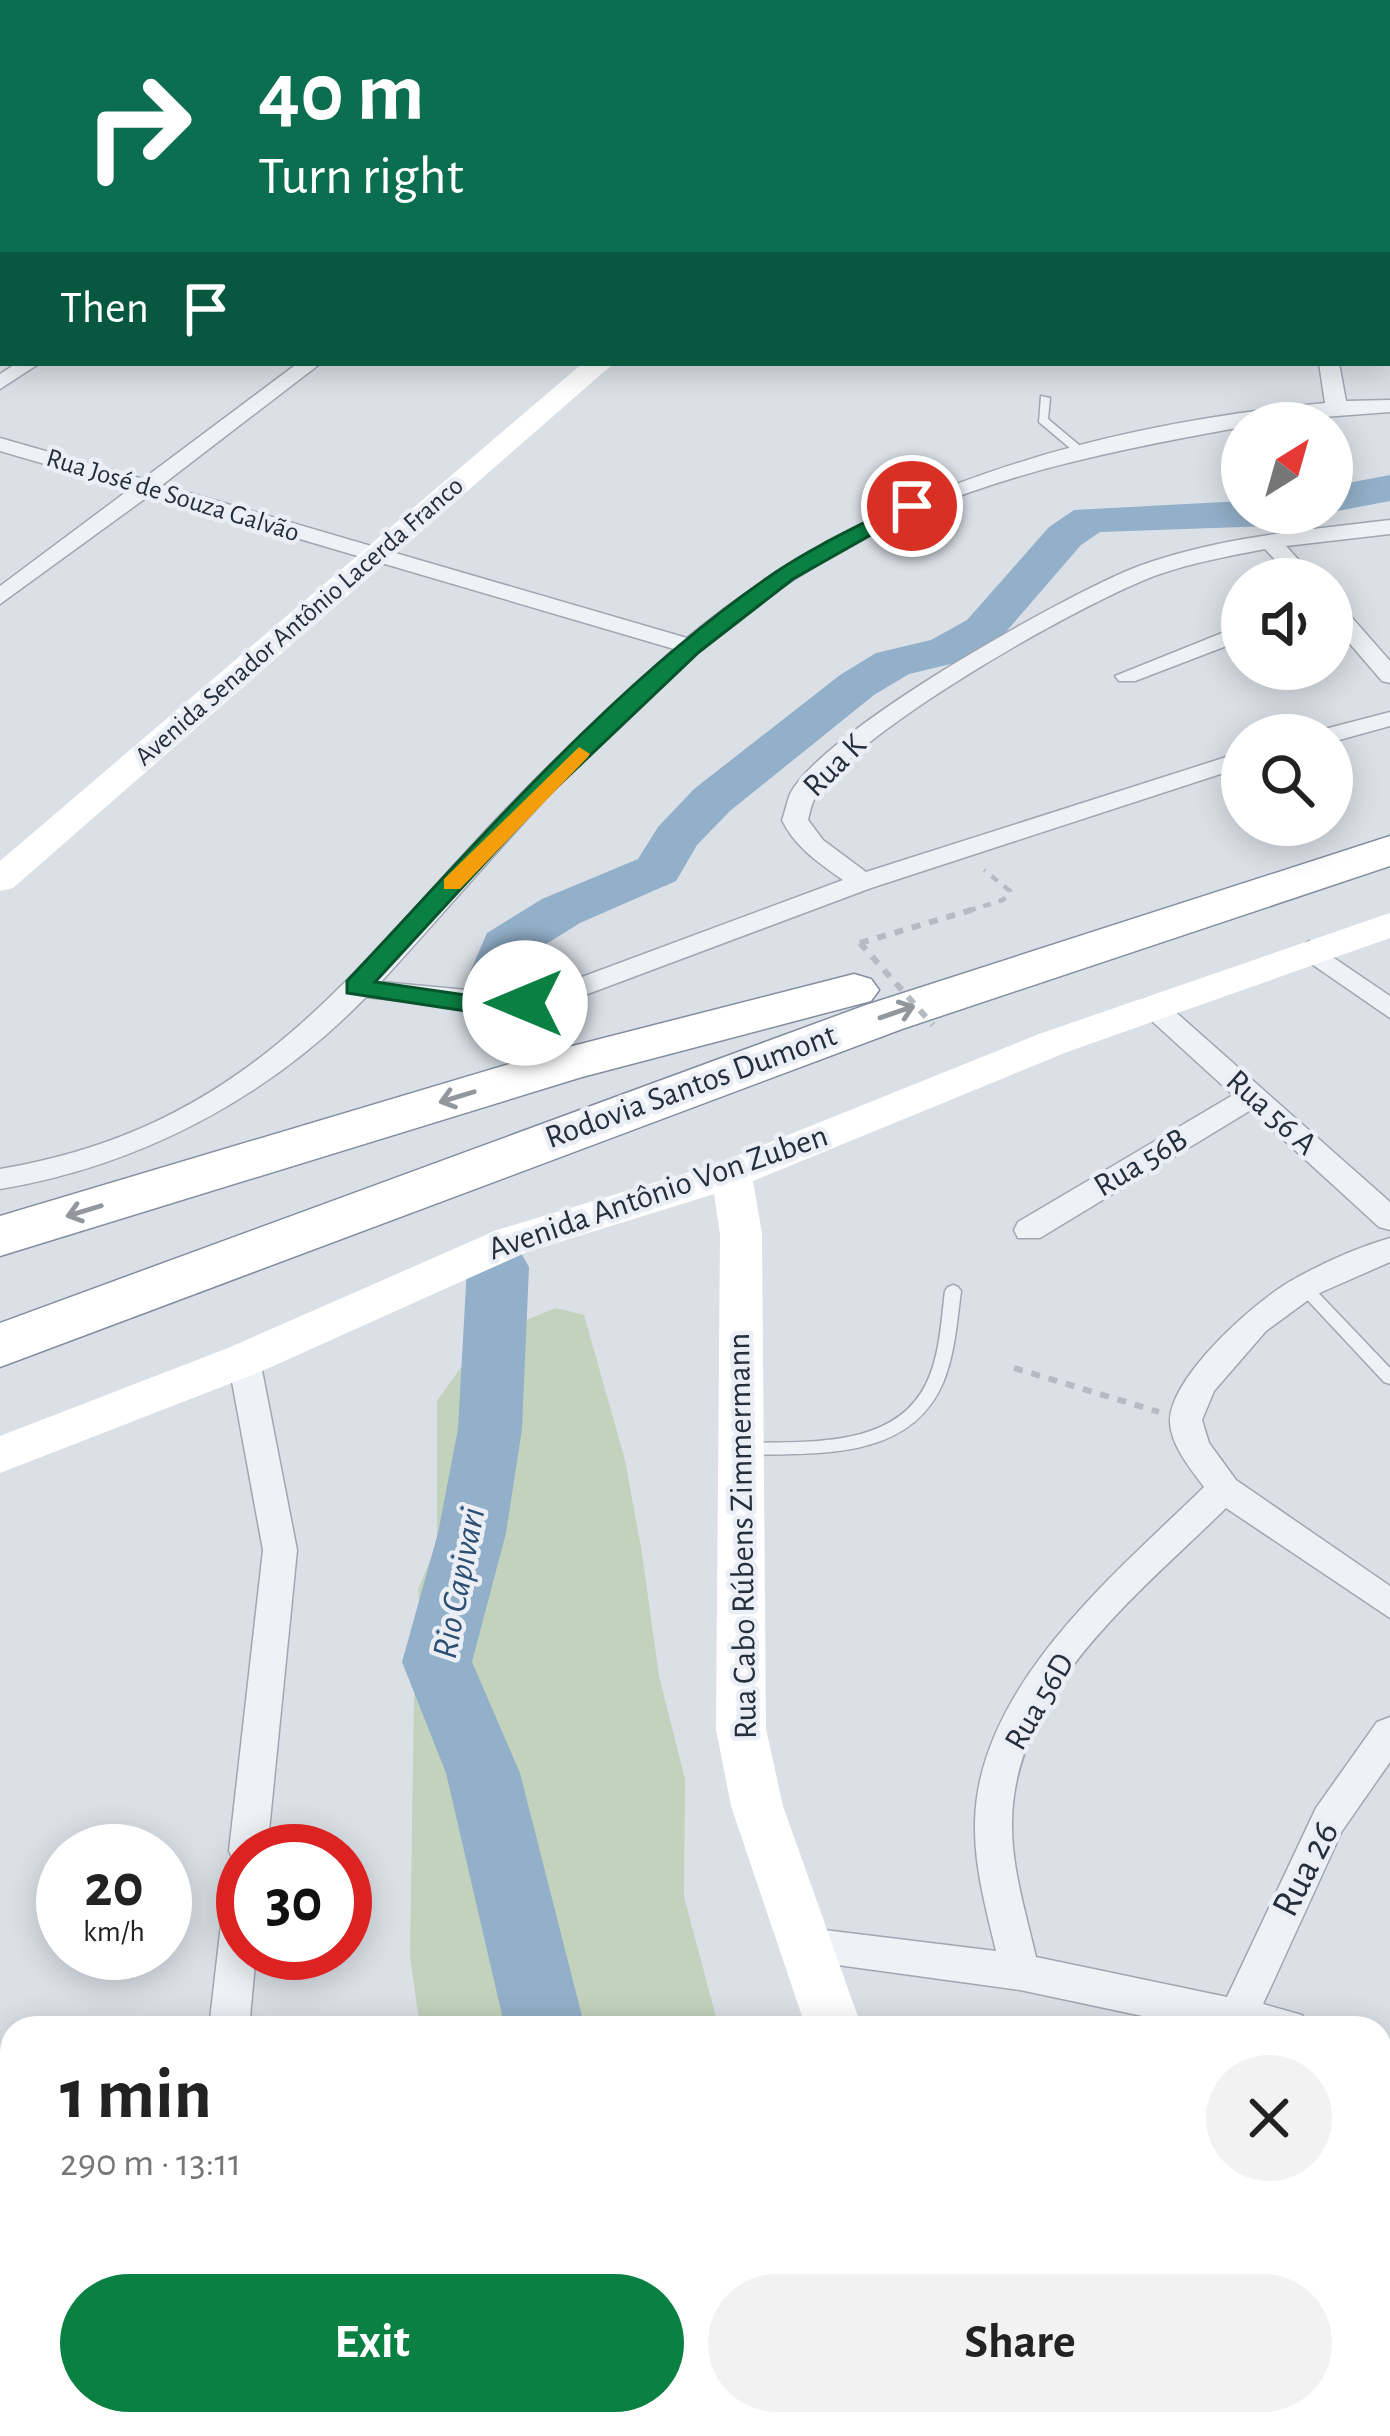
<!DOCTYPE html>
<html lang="en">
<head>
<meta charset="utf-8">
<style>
  body { margin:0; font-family:"Alegreya Sans",sans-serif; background:#f2f2f2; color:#222; height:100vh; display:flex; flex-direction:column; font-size:45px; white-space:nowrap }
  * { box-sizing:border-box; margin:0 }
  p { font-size:39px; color:#767676 }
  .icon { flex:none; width:66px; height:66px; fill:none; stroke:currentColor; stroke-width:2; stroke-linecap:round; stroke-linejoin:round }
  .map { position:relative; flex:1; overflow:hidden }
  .sheet { position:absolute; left:0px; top:2016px; width:1392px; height:420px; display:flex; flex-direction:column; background:#fff; border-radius:36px 36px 0 0; box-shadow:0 6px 30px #0003 }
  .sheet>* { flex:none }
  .top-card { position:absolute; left:0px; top:0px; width:1392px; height:366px; box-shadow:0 6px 30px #0003; background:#0b6e4f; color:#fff; overflow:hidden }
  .needle { width:78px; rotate:37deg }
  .buttons { position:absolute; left:1221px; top:402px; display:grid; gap:24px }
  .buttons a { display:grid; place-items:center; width:132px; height:132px; border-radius:50%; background:#fff; box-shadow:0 6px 30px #0003; font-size:60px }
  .speed { position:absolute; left:36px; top:1824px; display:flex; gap:24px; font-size:60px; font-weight:700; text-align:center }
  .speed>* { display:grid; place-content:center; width:156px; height:156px; border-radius:50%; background:#fff; box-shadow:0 6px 30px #0003; line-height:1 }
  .speed small { font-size:30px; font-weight:400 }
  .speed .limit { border:18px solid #d22; background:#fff; color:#111 }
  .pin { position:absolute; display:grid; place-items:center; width:102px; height:102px; color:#fff; margin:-51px; border:6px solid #fff; border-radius:50%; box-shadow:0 3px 12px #0007 }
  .me { position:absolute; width:132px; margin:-66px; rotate:270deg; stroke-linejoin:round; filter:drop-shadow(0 0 9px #0008) }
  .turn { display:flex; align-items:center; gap:42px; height:252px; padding:0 60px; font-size:54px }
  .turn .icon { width:156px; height:156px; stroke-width:2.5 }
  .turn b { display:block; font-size:84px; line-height:102px }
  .then { display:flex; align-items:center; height:114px; padding:0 60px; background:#0003; gap:24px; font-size:45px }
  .round { display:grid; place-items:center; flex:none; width:126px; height:126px; border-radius:63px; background:#f2f2f2 }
  .overview { display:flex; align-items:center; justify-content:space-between; height:204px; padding:0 60px }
  h1 { font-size:72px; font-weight:600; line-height:90px }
  .cta { display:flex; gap:24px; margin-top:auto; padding:24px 60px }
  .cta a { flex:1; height:138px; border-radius:72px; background:#0b8043; color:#fff; font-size:48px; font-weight:600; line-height:138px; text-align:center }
  .cta a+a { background:#f2f2f2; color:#222 }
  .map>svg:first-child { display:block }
  .green { fill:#c2d2bc }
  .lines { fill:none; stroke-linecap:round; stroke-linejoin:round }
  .river { fill:#93b0ca; fill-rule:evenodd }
  .lane-casing { stroke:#a0a7b1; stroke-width:3 }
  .street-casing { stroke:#a0a7b1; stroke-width:3 }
  .highway-casing { stroke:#828e9f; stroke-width:3 }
  .path-far1 { stroke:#b5bbc2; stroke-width:4.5; stroke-dasharray:8 8; stroke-linecap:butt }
  .path { stroke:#b5bbc2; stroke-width:6; stroke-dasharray:9 9; stroke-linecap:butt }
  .lane { fill:#eef1f5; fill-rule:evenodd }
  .street { fill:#eef1f5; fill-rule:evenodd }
  .secondary { fill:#fff; fill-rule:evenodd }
  .highway { fill:#fff; fill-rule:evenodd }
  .path-bridge { stroke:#b5bbc2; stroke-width:6; stroke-dasharray:9 9; stroke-linecap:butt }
  .oneway { stroke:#92979e }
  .route { fill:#0b8043; stroke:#07532c; stroke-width:3 }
  .slow { fill:#f59e0b }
  .labels { text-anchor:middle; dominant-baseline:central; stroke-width:9; stroke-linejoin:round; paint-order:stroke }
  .far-street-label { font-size:27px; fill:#242f3e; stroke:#ebeff5 }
  .street-label { font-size:33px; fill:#242f3e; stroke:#ebeff5 }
  .water-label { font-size:36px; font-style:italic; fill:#2c4f74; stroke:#ebeff5 }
  .near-street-label { font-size:39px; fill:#242f3e; stroke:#ebeff5 }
</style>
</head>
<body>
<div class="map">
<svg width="1390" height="2436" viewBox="0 0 1390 2436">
  <rect width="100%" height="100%" fill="#dbe0e7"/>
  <g class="green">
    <path d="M556,1308l28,7 41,145 17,93 17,123 26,103 -1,118 35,131h-299l-10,-72 4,-258 8,-56 -4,-53 19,-45v-143l32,-45 40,-29z"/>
    <path d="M487,2424h269l-1,12h-270z"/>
  </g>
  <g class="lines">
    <g class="river">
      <path d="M1390,475v26l-58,11v-26z"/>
      <path d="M1242,501v12h51l-7,9 -15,4 -171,6 -19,13 -82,95 -36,21 -54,13 -35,21 -144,116 -33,34 -21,36 -96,42 -50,31 -18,40 -19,5 -19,-5 -8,-13 21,-48 55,-34 96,-40 20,-32 36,-38 146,-114 36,-22 55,-13 36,-20 82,-93 25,-17z"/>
      <path d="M498,1245l22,6 9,16 -7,162 -16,104 -34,129 48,111 65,255h-80l-59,-255 -44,-111 36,-129 20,-104 9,-162 9,-16z"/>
      <path d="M616,2424h91l-5,12h-91z"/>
    </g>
    <defs>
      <g id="lane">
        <path d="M1041,396l9,2 -2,21 37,31v4h-8l-38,-32z"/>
        <path d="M1304,1281l5,2 81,85v16l-6,-2 -85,-91 -3,-4 3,-4z"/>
        <path d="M953,1285l5,2 3,4c-4,30 -6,63 -18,92 -34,78 -125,70 -197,72l-6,-1 -2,-5 2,-5 6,-1c62,-2 148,6 180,-59 14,-28 15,-62 19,-93l3,-4z"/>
      </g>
      <g id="street">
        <path d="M523,0h37l2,3h-37z"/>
        <path d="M669,0h20l-22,3z"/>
        <path d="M1250,0h16l1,3h-16z"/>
        <path d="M1351,0h39v6l-37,-3z"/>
        <path d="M0,51l3,1v10l-3,-1z"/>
        <rect x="1389" y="165" width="1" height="10"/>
        <rect x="1389" y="260" width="1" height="12"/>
        <path d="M17,363h23l-40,26v-15z"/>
        <path d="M298,363h23l-159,122 525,153c179,-149 409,-213 638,-235l-6,-40h20l7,38 44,-1v12l-148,11v4c-122,22 -246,46 -358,101 -206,100 -352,288 -503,454l108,10 74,-8 280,-104c-24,-17 -48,-33 -61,-60 3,-8 5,-18 8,-26 33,-64 278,-201 349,-228 80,-29 167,-36 251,-46v14l-104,12 30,33h-23l-28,-30c-37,7 -73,14 -108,26 -76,28 -298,154 -340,219 -5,7 -7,18 -9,26l15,20 43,32 376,-120v15l-371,121 -302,113 -80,9 -123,-13c-98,101 -227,169 -366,192v-20c238,-40 338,-179 489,-342 59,-62 121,-121 185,-178l-524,-154 -150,109v-18l130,-97 -130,-38v-13l143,41z"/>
        <path d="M1332,602l8,2 50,57v22l-8,-2 -50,-58z"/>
        <path d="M1242,625v15l-107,41h-16l-4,-5z"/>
        <path d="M1390,712v14l-58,16v-7h-14l3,-5z"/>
        <path d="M1309,941l81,55v22l-90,-62 -4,-6z"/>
        <path d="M1152,997l10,3 228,202v28l-11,-3 -128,-117 -211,128h-22l-4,-8 4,-8 215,-127 -91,-83 -4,-6 4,-6z"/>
        <path d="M1390,1238v24l-75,33 -49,36 -52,60 -12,29 7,23 27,37 154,106v32l-164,-110c-85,84 -212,182 -214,313 -1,46 14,92 24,136l191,40 89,-189 61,-86 13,-5v45l-48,69 -79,173 39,11 6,13h-109l-179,-38 -226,-31 -5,-13 5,-13 14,-5 188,23c-10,-42 -22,-85 -21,-128 2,-136 140,-249 229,-336 -13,-18 -33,-41 -34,-65 -1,-45 88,-124 126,-144 29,-16 63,-31 94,-40z"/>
        <path d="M244,1348l11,3 5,9 37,190 -30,301h-24v15l-8,-3 -6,-12 34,-301 -35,-190 5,-9z"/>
        <path d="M243,1882v71h13l-7,75h-40l15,-129 6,-12z"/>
        <path d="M1380,2046l10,4v39l-10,-4z"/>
        <path d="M259,2424h44l2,12h-44z"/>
      </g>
      <g id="highway">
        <path d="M1390,836v30l-488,163 -902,338v-44l866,-318z"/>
        <path d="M854,974l17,5 8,11 -8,11 -289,76 -582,179v-40l553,-165z"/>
      </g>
    </defs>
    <use href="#lane" class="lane-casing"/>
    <use href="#street" class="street-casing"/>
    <use href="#highway" class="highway-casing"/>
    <path class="path-far1" d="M968,911l35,-11 7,-9 -26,-21"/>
    <g class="path">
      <path d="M860,943l118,-35"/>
      <path d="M1014,1368l145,44"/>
    </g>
    <use href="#lane" class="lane"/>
    <use href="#street" class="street"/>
    <g class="secondary">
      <path d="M253,0h24l-26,3z"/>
      <path d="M995,0h23l-25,3z"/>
      <rect x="1389" y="76" width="1" height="14"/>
      <path d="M3,190v17l-3,1v-17z"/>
      <path d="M583,363h31l-601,525 -13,3v-30z"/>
      <path d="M1390,913v25l-323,114 -314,129 9,53 4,495 17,77 79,222h-56l-75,-222 -15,-77 4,-495 -6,-40 -187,58 -267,120 -260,101v-37l228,-88 269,-118 219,-66 323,-130z"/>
      <rect x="851" y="2424" width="62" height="12"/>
    </g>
    <use href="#highway" class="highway"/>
    <path class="path-bridge" d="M860,943l73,82"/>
  </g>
  <defs><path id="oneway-shaft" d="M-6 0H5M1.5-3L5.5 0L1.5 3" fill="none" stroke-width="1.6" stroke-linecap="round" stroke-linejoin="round" transform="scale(3)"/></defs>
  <g class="oneway">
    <use href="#oneway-shaft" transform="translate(897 1012) rotate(-19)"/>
    <use href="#oneway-shaft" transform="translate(457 1097) rotate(163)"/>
    <use href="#oneway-shaft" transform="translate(84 1211) rotate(163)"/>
  </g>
  <path class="route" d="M905,502l17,4 -129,73 -94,73 -159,151 -165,179 104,15h55v12l-55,4 -132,-20v-12c134,-142 267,-299 429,-409 40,-27 87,-48 129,-70z"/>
  <path class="slow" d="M579,747l11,7 -3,4 -127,131h-16v-10z"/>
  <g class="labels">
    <g class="far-street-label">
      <text transform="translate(173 495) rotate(17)">Rua José de Souza Galvão</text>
      <text transform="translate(299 621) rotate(-41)">Avenida Senador Antônio Lacerda Franco</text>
    </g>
    <g class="street-label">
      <text transform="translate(835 766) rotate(-45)">Rua K</text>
      <text transform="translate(691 1087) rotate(-20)">Rodovia Santos Dumont</text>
      <text transform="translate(1271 1113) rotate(42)">Rua 56 A</text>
      <text transform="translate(1141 1163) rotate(-31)">Rua 56B</text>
      <text transform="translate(658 1193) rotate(-19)">Avenida Antônio Von Zuben</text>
      <text transform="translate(743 1536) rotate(-91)">Rua Cabo Rúbens Zimmermann</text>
      <text transform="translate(1040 1702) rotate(-60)">Rua 56D</text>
    </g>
    <g class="water-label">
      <text transform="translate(459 1583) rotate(-79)">Rio Capivari</text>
    </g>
    <g class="near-street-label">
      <text transform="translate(1306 1869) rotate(-63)">Rua 26</text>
    </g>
  </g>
</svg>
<div class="buttons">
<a><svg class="needle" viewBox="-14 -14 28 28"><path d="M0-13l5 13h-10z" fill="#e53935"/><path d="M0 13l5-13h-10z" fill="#767676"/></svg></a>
<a><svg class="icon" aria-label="sound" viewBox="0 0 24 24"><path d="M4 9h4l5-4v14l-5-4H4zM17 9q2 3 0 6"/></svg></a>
<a><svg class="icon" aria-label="search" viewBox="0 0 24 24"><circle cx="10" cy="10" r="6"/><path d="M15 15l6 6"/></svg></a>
</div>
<div class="speed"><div>20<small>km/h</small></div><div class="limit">30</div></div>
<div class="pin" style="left:912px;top:506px;background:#d93025"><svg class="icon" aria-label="arrive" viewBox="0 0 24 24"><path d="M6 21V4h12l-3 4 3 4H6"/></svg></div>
<svg class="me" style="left:525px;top:1003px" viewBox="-20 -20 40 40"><circle r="19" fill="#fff"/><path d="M0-13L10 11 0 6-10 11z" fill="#0b8043"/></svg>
<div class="top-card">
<div class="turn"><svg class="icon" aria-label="right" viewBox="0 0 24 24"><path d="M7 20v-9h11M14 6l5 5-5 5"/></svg><div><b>40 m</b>Turn right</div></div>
<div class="then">Then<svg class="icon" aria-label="arrive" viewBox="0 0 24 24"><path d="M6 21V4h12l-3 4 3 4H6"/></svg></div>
</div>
<section class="sheet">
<div class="overview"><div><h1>1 min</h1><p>290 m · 13:11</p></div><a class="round"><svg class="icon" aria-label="close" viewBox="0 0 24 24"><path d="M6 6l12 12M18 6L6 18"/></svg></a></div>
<div class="cta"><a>Exit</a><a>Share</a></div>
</section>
</div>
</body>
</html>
